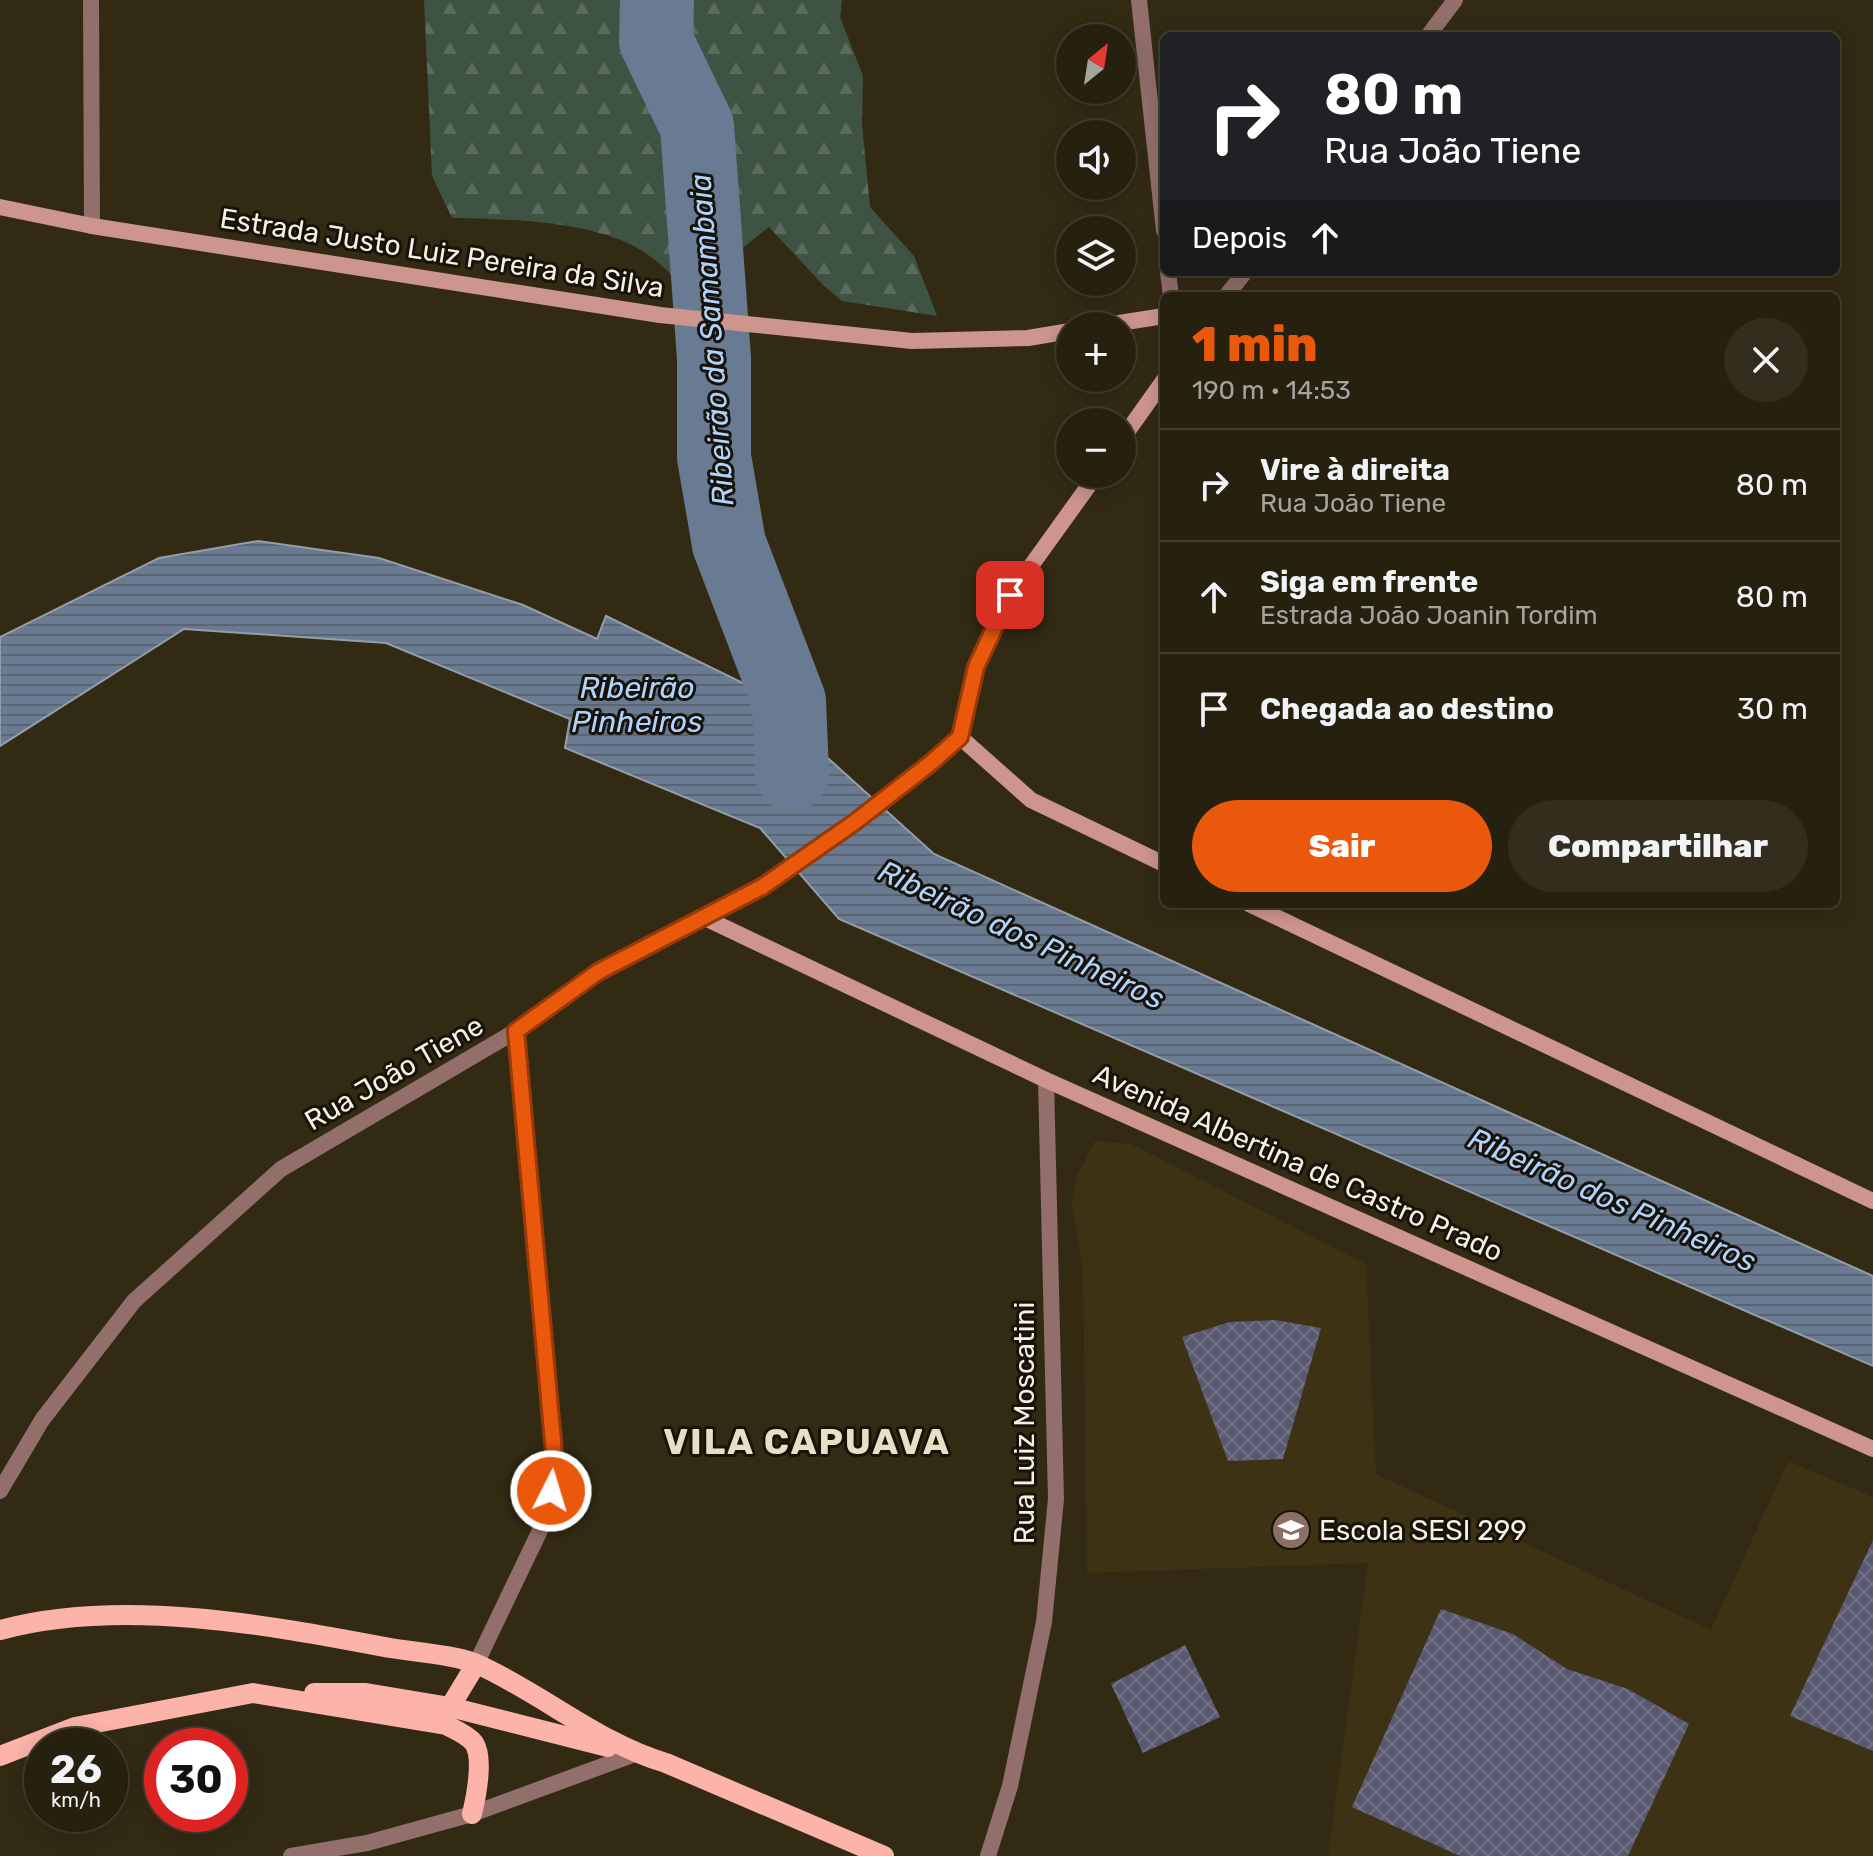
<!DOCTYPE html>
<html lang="pt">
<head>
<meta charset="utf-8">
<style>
  body { margin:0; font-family:Rubik,sans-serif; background:#322d1d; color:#f1f3f6; height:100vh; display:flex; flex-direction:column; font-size:30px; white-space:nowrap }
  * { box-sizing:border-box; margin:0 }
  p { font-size:26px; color:#a4a39e }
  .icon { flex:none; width:44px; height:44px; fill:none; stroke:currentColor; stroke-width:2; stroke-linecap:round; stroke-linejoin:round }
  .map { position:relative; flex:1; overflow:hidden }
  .side { position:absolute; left:1160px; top:292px; width:680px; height:616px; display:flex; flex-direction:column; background:#26200f; border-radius:12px; box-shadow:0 4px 20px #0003,0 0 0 2px #423e2f }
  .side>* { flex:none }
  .top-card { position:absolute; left:1160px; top:32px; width:680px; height:244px; border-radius:12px; box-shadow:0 4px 20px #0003,0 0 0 2px #423e2f; background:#202124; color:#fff; overflow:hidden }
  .needle { width:52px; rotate:30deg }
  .controls { position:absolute; left:1056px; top:24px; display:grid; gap:16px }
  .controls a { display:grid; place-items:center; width:80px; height:80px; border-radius:50%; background:#26200f; box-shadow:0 4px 20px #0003,0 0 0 2px #423e2f; font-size:40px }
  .speed { position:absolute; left:24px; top:1728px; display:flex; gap:16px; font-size:40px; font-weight:700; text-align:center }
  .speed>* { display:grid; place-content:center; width:104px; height:104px; border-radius:50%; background:#26200f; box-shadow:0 4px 20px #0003,0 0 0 2px #423e2f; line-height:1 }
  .speed small { font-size:20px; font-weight:400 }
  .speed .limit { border:12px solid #d22; background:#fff; color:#111 }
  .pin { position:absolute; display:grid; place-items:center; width:68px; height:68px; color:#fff; margin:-34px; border-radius:16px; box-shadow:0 4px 12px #0006 }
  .me { position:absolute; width:88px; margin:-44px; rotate:5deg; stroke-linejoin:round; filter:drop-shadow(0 0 6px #0008) }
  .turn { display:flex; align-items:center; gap:28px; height:168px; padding:0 32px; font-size:36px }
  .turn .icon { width:104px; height:104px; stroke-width:2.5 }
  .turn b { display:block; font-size:56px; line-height:68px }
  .then { display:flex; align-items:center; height:76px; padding:0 32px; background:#0003; gap:16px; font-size:30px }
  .round { display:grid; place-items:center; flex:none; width:84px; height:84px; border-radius:42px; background:#322d1d }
  .headline { display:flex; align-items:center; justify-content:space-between; height:136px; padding:0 32px }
  h1 { font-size:48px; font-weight:800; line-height:60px; color:#ea580c }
  .button { display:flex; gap:16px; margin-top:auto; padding:16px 32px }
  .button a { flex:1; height:92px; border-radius:48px; background:#ea580c; color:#fff; font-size:32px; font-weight:800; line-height:92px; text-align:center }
  .button a+a { background:#322d1d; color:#f1f3f6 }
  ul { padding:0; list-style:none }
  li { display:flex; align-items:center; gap:24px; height:112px; padding:0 32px; border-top:2px solid #423e2f }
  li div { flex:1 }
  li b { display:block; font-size:30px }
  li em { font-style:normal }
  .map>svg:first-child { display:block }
  .built { fill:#3e3214 }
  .forest { fill:url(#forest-firs) }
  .water { fill:url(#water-rules); stroke:#939eaa; stroke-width:2 }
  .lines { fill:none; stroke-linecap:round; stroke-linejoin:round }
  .river { stroke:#697b92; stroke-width:74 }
  .building { fill:url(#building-cross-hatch) }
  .street { stroke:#926f6b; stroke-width:16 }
  .secondary { stroke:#cd958e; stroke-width:16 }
  .primary { stroke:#fbb3aa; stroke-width:20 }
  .route-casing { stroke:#983908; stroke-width:20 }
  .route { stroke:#ea580c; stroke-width:14 }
  .labels { text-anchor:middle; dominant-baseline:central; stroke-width:6; stroke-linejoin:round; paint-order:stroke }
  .street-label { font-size:28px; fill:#f6f1e3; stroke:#17130a }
  .poi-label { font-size:28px; fill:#f6f1e3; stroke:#17130a; text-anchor:start }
  .water-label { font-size:30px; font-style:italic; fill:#b1d4ff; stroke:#17130a }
  .district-label { font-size:36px; font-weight:bold; letter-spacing:2px; fill:#eadfc4; stroke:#17130a }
</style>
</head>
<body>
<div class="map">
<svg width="1873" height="1856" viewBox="0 0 1873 1856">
  <defs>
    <pattern id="forest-firs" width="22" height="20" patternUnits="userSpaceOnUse" patternTransform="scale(2)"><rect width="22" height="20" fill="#3e5343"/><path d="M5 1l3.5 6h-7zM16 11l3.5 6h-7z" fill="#5a6c5e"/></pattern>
    <pattern id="water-rules" width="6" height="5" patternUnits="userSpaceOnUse" patternTransform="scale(2)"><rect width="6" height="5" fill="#697b92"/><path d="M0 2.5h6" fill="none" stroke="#5b646f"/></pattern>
    <pattern id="building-cross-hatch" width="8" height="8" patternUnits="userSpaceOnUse" patternTransform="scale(2)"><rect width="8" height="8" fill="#585971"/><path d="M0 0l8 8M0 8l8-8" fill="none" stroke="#717185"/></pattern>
  </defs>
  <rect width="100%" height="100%" fill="#332a14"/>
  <path class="built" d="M1095,1141l36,3 235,120 10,210 335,156 77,-169 85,36v359h-545l40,-293 -281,10 -4,-304 -11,-63 5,-30z"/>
  <path class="forest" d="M424,0h418l-2,17 23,59 -1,48 8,83 44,49 23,60 -95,-15 -19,-16 -54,-58 -29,23 -34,59c-18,-17 -35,-37 -55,-52 -46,-36 -140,-38 -199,-39l-20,-42z"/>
  <path class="water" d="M258,541l121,17 144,47 74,34 9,-23 141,69 187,169 939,422v90l-1034,-447 -79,-91 -195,-80 5,-29 -184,-76 -202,-14 -184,117v-109l159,-79z"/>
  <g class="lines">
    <path class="river" d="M657,0l-1,41 41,85 17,232v99l15,87 60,157 3,73"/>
  </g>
  <g class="building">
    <path d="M1275,1320l46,8 -38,131 -55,2 -46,-124 48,-15z"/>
    <path d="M1873,1540v211l-83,-35z"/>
    <path d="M1441,1609l72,25 54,35 61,20 61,35 -61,132h-168l-108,-49z"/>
    <path d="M1185,1645l35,72 -77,36 -32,-69z"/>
  </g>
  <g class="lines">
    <g class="street">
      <path d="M91,0l1,226"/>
      <path d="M1139,0l25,231"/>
      <path d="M1428,36l27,-36"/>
      <path d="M1168,272l3,24"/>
      <path d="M1226,296l19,-24"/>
      <path d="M0,1491l42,-71 92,-119 147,-132 235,-138 82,-59 107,-54"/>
      <path d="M476,1664l70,-146 9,-54 -39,-433"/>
      <path d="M291,1856l76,-13 105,-29 163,-60"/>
      <path d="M988,1856l22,-70 34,-164 12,-123 -10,-419"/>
    </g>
    <g class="secondary">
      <path d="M0,207l92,19 568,89 252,26 116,-3 42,-7"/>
      <path d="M1100,326l64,-10"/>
      <path d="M1122,439l42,-59"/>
      <path d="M960,737l16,-70 34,-72 87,-121"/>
      <path d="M960,737l71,63 133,64"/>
      <path d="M1249,904l624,297"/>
      <path d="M705,918l341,162 827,369"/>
      <path d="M705,918c91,-50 178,-111 255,-181"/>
    </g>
    <g class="primary">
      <path d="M0,1630c121,-33 268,-5 390,18 24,4 68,7 89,17 64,29 119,78 187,98l218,93"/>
      <path d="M314,1693h52l84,14 158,40"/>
      <path d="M450,1707l26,-43"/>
      <path d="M0,1756l75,-29 178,-34 193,32c8,4 22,10 28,18 10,15 2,54 -2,71"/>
    </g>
  </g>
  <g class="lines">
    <defs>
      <path id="route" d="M551,1491l4,-27 -39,-433 82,-59 164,-85 93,-65 77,-60 28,-25 16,-70 34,-72"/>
    </defs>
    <use href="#route" class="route-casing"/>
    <use href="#route" class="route"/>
  </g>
  <defs>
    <symbol id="school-disc" viewBox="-11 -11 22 22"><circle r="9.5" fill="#8d6e63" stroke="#17130a"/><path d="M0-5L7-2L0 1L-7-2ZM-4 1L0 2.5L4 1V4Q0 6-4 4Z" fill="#fff"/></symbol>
  </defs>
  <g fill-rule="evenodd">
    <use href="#school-disc" x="1269" y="1508" width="44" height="44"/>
  </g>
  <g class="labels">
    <g class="street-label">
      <text transform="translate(442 253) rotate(9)">Estrada Justo Luiz Pereira da Silva</text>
      <text transform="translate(394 1073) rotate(-30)">Rua João Tiene</text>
      <text transform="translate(1298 1163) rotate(24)">Avenida Albertina de Castro Prado</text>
      <text transform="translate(1024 1423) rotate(-90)">Rua Luiz Moscatini</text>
    </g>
    <g class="poi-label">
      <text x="1319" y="1530">Escola SESI 299</text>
    </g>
    <g class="water-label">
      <text transform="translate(712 340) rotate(-94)">Ribeirão da Samambaia</text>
      <text x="637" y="688">Ribeirão<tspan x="637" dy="34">Pinheiros</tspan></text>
      <text transform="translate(1021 935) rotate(25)">Ribeirão dos Pinheiros</text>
      <text transform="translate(1612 1200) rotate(24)">Ribeirão dos Pinheiros</text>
    </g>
    <g class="district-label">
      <text x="807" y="1441">VILA CAPUAVA</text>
    </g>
  </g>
</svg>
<div class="controls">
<a><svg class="needle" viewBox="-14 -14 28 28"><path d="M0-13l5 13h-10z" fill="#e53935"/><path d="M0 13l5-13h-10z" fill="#a4a39e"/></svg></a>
<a><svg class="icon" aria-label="sound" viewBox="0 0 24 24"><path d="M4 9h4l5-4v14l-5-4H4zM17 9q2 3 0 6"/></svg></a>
<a><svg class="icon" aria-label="layers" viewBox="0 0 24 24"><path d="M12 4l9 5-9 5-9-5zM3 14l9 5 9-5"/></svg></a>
<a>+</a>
<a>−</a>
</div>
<div class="speed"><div>26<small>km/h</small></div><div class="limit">30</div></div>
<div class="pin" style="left:1010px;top:595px;background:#d93025"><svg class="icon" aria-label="arrive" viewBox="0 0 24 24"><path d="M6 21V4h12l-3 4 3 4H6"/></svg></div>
<svg class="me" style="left:551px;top:1491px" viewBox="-20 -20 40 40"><circle r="17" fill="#ea580c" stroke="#fff" stroke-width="3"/><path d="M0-11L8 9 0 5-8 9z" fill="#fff"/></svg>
<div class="top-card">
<div class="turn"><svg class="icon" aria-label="right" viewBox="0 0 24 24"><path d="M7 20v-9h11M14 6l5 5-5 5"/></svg><div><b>80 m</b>Rua João Tiene</div></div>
<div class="then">Depois<svg class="icon" aria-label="ahead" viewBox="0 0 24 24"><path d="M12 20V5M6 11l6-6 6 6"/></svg></div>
</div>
<section class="side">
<div class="headline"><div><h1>1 min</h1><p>190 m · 14:53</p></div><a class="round"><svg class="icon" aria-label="close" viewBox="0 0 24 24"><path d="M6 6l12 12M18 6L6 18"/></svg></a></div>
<ul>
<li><svg class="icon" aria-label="right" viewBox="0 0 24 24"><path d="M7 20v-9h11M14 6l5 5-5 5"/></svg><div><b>Vire à direita</b><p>Rua João Tiene</p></div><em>80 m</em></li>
<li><svg class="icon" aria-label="ahead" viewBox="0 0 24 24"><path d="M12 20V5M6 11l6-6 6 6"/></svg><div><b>Siga em frente</b><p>Estrada João Joanin Tordim</p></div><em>80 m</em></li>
<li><svg class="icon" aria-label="arrive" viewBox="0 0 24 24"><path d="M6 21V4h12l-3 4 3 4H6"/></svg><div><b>Chegada ao destino</b></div><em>30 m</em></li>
</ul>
<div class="button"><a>Sair</a><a>Compartilhar</a></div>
</section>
</div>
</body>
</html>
